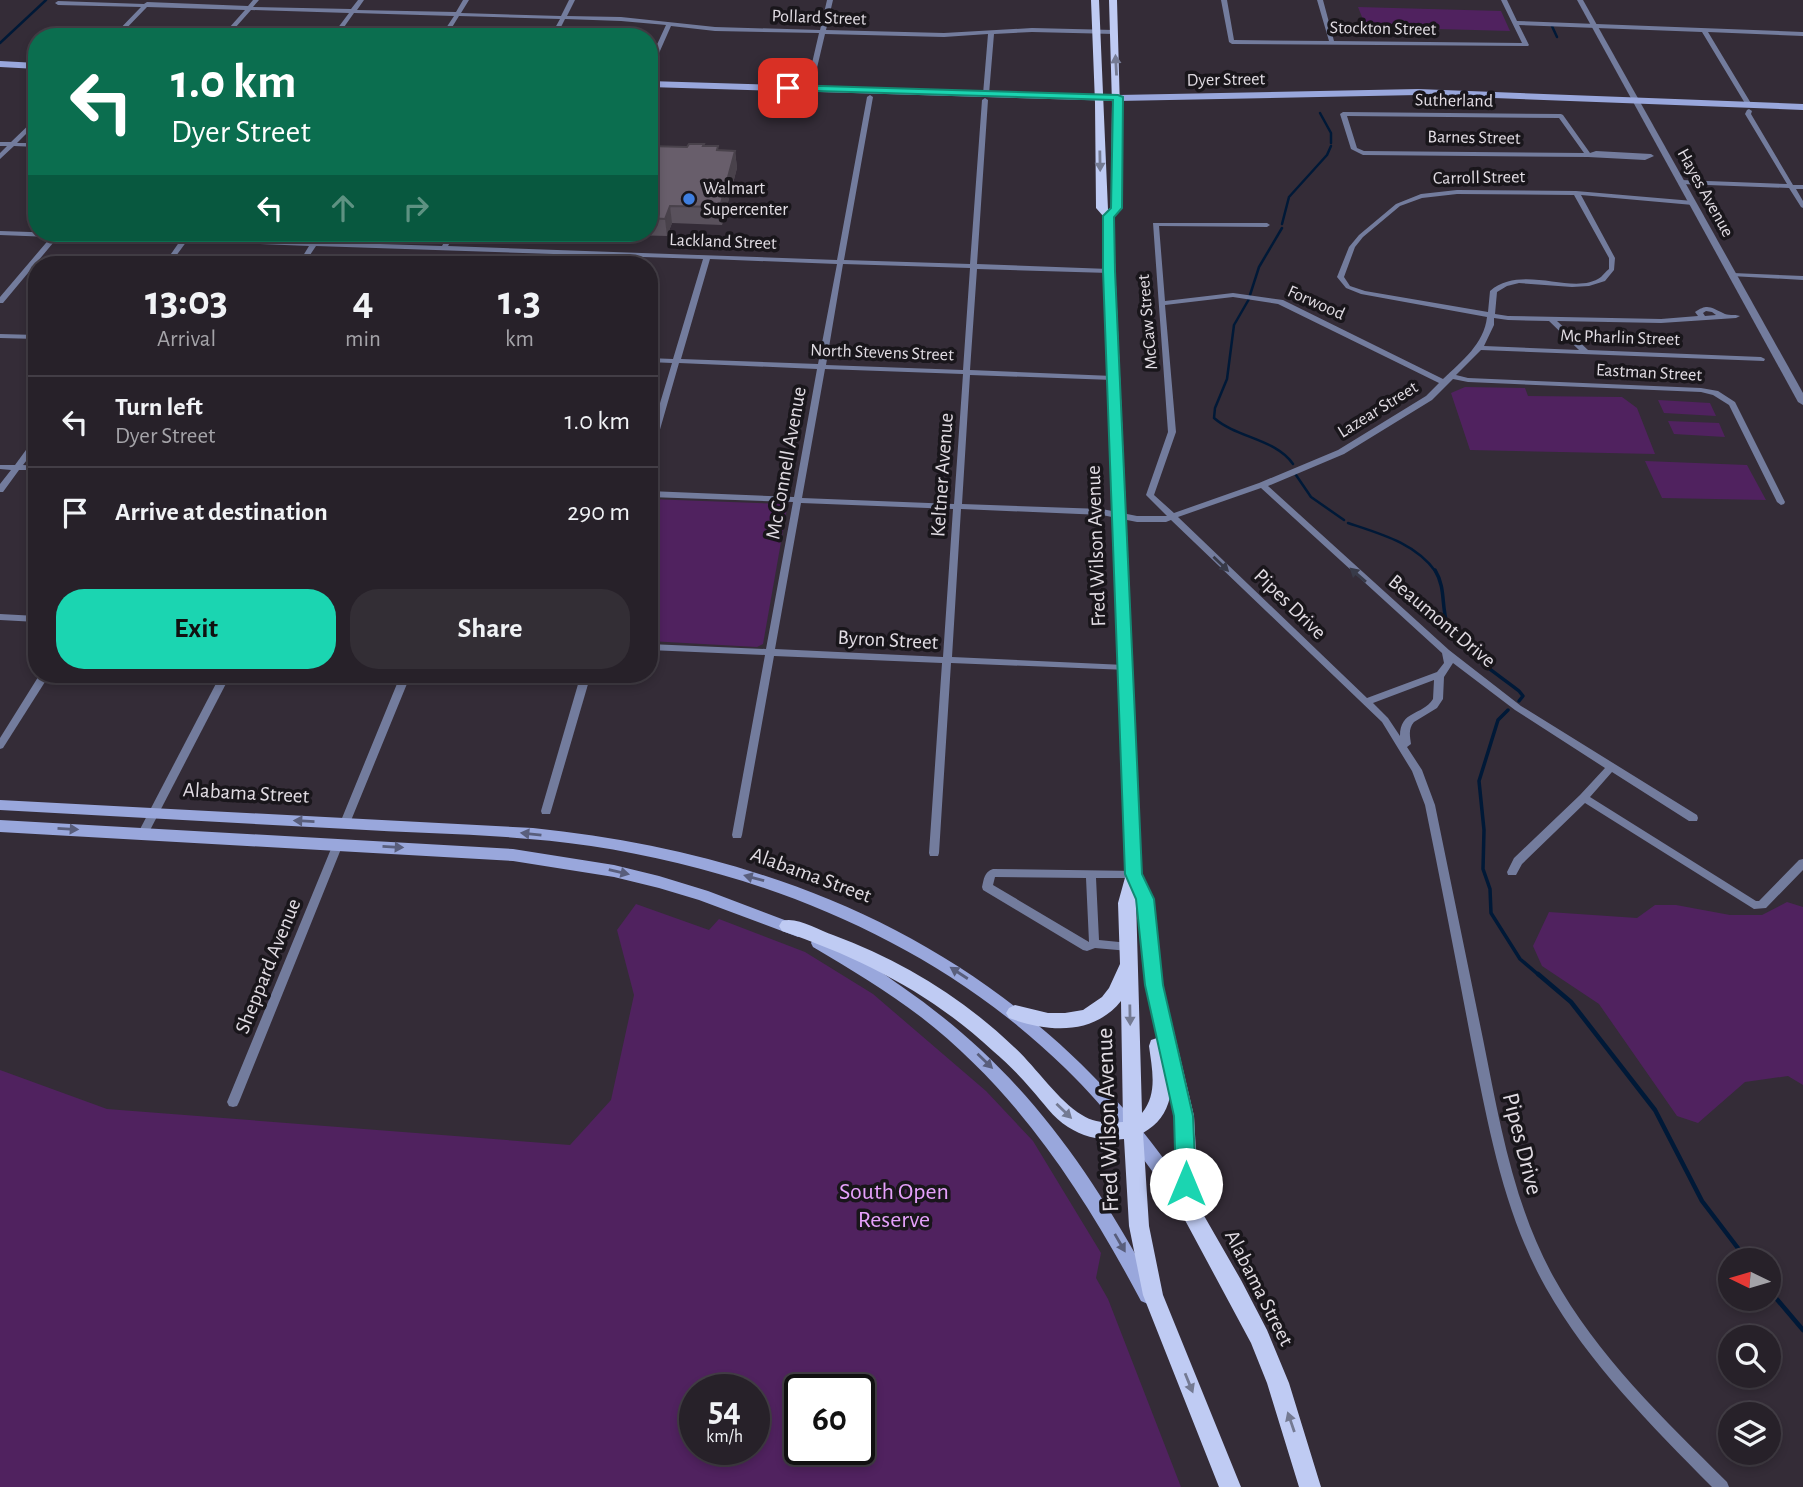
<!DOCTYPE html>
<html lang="en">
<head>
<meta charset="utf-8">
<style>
  body { margin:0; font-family:"Alegreya Sans",sans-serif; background:#332e35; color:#f1f3f6; height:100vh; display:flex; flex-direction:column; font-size:26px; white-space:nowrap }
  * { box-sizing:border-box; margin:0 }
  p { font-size:23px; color:#a4a3a8 }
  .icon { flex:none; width:38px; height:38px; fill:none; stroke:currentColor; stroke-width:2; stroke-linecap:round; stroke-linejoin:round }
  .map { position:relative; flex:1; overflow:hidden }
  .side { position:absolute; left:28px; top:256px; width:630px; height:427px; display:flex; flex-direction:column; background:#272129; border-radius:28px; box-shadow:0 4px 10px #0003,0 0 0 2px #433e46 }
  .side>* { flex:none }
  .hud { position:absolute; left:28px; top:28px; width:630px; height:214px; border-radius:28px; box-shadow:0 4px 10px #0003,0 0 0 2px #433e46; background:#0b6e4f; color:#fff; overflow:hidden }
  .needle { width:46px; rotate:275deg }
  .tools { position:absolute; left:1718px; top:1248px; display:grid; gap:14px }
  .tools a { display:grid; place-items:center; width:63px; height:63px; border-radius:50%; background:#272129; box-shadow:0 4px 10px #0003,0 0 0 2px #433e46; font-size:35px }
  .speed { position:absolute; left:679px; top:1374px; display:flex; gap:14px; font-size:35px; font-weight:700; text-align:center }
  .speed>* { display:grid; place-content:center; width:91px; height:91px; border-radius:50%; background:#272129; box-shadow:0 4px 10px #0003,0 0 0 2px #433e46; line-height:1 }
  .speed small { font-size:18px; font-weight:400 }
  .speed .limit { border:4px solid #111; border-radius:10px; background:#fff; color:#111 }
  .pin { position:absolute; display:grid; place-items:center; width:60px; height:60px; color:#fff; margin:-30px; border-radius:14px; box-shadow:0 4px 10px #0006 }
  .me { position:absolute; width:77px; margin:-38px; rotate:0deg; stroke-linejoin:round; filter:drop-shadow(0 0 5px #0008) }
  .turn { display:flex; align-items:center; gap:24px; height:147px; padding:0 28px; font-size:32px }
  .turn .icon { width:91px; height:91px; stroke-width:2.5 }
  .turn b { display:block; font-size:49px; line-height:60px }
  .lanes { display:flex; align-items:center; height:66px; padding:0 28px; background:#0003; justify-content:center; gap:35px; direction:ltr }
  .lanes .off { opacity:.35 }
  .eta { display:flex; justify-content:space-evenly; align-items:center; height:119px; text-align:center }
  .eta b { font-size:42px; font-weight:700; line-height:49px }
  .action { display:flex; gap:14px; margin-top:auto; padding:14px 28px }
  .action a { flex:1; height:80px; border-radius:28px; background:#1bd5b1; color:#111; font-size:28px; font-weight:700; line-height:80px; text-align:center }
  .action a+a { background:#332e35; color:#f1f3f6 }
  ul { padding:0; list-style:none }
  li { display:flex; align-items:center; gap:21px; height:91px; padding:0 28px; border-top:2px solid #433e46 }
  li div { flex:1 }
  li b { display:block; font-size:26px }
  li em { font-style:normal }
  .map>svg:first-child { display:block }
  .green { fill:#50225f; fill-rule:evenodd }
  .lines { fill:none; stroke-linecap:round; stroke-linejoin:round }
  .stream-far2 { stroke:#001937; stroke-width:2.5 }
  .stream-far1 { stroke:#001937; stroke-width:3.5 }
  .stream { stroke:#001937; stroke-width:4.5 }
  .minor { fill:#737c9d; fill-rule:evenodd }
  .tertiary { fill:#737c9d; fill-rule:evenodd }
  .secondary { fill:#99a7dc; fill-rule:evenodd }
  .primary { fill:#bfcbf3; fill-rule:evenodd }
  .wall { fill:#59515c }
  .shaded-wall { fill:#49424b }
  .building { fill:#685e6b; stroke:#49424b; stroke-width:2 }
  .oneway { fill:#747a92 }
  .oneway2 { fill:#383a48 }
  .oneway3 { fill:#595e7c }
  .route { fill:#1bd5b1; stroke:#128a73; stroke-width:2 }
  .shop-dot { fill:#3f7fe0; stroke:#19161b; stroke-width:2.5 }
  .labels { text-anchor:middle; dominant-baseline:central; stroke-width:7; stroke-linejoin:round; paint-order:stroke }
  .far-street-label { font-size:18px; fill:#e1dce3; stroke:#19161b }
  .far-poi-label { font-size:18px; fill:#e1dce3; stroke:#19161b; text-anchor:start }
  .street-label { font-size:21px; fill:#e1dce3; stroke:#19161b }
  .near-street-label { font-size:24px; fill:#e1dce3; stroke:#19161b }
  .near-park-label { font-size:24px; fill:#e6a1fc; stroke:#19161b }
</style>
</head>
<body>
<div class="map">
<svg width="1803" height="1487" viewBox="0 0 1803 1487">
  <rect width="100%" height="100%" fill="#342c37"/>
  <g class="green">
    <path d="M1358,7l143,4 9,20 -144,-4z"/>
    <path d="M1465,387l60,1 3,8 94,1 15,11 18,46 -185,-4 -19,-57z"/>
    <path d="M1658,400l52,3 6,13 -52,-3z"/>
    <path d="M1668,421l51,2 6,14 -51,-3z"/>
    <path d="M1645,461l102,4 19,35 -104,-2z"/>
    <path d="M649,499l134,5 4,4 -24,136 -6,3 -108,-6z"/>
    <path d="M1787,902l16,5v178l-15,-9 -43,6 -47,41 -21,-7 -78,-112 -57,-38 -9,-20 16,-34 88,6 18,-13h21l54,10h32z"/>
    <path d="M636,904l73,26 10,-11 86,33 68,42 113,97 47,50 68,112 -5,25 12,21 73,188h-1181v-417l107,39 463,36 41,-45 23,-105 -17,-65zM695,1390h59v59h-59zM800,1390h59v59h-59z"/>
  </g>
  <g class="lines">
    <g class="stream-far2">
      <path d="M1551,24l6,13"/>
      <path d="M0,43l46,-43"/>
      <path d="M1320,113l11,20v10"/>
      <path d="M1282,224l7,-27 38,-42 4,-9"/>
      <path d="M1250,295l9,-28 23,-39"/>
      <path d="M1249,299l-15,26 -7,54 -12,29 -1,10c23,20 62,21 79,46"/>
      <path d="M1296,475l15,22 33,23"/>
      <path d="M1348,523c33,11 67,20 88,49"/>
    </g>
    <g class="stream-far1">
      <path d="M1435,570c11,18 6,35 12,53 9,26 51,51 72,68l4,5 -4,5"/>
      <path d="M1508,710l-10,10 -19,61 5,49 -1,39 7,20 1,24 29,46 20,17"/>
    </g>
    <g class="stream">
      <path d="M1538,974l33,28 84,108 47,91 45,59"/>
      <path d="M1769,1290l34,40"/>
    </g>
    <g class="minor">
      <path d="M253,0h6l-6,7 98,2 7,-9h6l-7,10 99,2 7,-12h6l-8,13 100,3 8,-16h6l-8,16 54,1 94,10 105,3 7,-30h6l-7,30 118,3 88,-5 82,2 3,2 -3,2 -82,-2 -38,2 -5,60 -3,2 -3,-2 5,-60 -44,3 -119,-3 -13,55 -3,2 -3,-2 13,-56 -104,-2 -44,-5 -19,43 -3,2v-9l17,-37 -45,-4 -56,-2 -9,18h-6l10,-18 -101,-3 -13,21h-6l14,-21 -100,-3 -17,24h-6l18,-24 -98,-3 -24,27h-6l24,-27 -98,-3 -29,30h-6l29,-30 -83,-2 -3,-2 3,-2 86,3 3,-2 101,4z"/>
      <path d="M1221,0h6l7,40 95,1 -12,-41h6l11,41 188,2 -21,-43h6l10,21 286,11v4l-95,-4 44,73 -3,2 -3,-2 -44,-73 -183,-7 10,20 -1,1 -296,-2 -3,-2z"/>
      <path d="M870,95l3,2 -29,163 126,4 12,-164 3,-2 3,2 -11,164 132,5 3,2 -3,2 -132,-4 -7,101 143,6 4,2 -4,2 -143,-5 -8,129 140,5 35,7h30l-21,-21 22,-63 -15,-209h114l3,2 -3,2 -108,-1 6,75 68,-8 50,7 160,79c19,-18 41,-35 44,-62l-126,-23 -15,-6 -9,-11 12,-30 10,-12 37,-31 25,-10 36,-4 119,1 117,10 3,2 -3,2 -112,-10 34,63 -1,12 -9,11 -16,5 -17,1 -53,-4 -12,3 -10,6 -2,22 13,2 153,3 37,-3 -3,-4c13,-9 16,-4 28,1 5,3 11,1 17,3l-4,2 -75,5 -104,-2 31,29 173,7 4,2 -1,2 -283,-11 -25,25 12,3 233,10 17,3 17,11 50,100 -1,2 -3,1 -4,-3 -48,-97 -16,-10 -12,-3 -233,-10 -15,-3 -21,21 -88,54 -76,32 181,164 72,56 176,109 1,3 -1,3h-8l-77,-49 -22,25 166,104h3l40,-41 4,-1v11l-37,38 -12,1 -169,-106 -63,61 -6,11h-8l-1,-3 7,-14 66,-63 25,-27 -90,-58 -62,-47 -9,14 -1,22 -6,9 -23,14c-6,7 -4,14 -3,22l-4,3 15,23 13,35c16,78 32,156 48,234 16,80 30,164 70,237 44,80 111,143 174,206l2,5h-17c-61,-62 -123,-123 -166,-199 -43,-76 -58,-164 -75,-248 -15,-79 -30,-157 -46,-235l-13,-34 -30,-49 -211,-202 -5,2h-29l-35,-7 -141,-6 -9,148 173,8 3,1 2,2 -2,2 -177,-7 -12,190 -1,3h-8l-1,-3 13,-190 -168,-7 -32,179 -1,3h-8l-1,-3 33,-180 -116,-5v-6l117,5 27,-147 -144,-5v-6l145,6 23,-128 -138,-6 -26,91 -4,2v-16l23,-77 -23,-1v-4l24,1 30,-100 -387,-13 -12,18h-6l11,-18 -122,-5 -17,23h-6l16,-23 -122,-4 -55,66h-3v-6l51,-60 -51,-2v-4l183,6 4,-4h6l-3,4 121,5 6,-9h6l-5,9 124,4 7,-13h6l-7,13 389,14 30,-163zM1457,194l117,1 35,63v11c-3,2 -5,5 -8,8 -27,20 -78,-14 -111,14l-2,21 -123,-21 -15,-5 -6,-9 11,-30 8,-10 37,-31 22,-8zM710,259l127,5 -19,100 -137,-5zM843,264l127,4 -7,102 -137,-5zM1233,297l45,7 161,79 -13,13 -88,54 -79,33 -85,30 -20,-18 22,-63 -11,-127zM1706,311l6,1 4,3 -11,1 -2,-3zM1494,318l14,2 41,1 30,29 -95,-4 10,-21zM825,369l138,5 -9,130 -152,-6zM1261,488l181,165 2,10 -7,9 -70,26 -189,-181zM801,503l152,6 -10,148 -168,-8zM1434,680l-1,19c-11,17 -33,11 -33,37l-12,-18 -15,-15z"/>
      <path d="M1749,109l3,2 -1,3 42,71h10v4h-7l7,12v7l-2,-1 -12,-19 -108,-4 -3,-2 3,-2 106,4 -42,-70 2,-4z"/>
      <path d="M1343,112l218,2 2,1 27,38 6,-2 55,3 3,2 -9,4 -57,-3 -225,-2 -12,-6 -11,-35zM1347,116l212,2 25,35 -220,-2 -7,-3z"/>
      <path d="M37,117v6l-20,20h20v4l-23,-1 -14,13v-6l7,-7h-7v-4h11z"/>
      <path d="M1733,273l70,3v4l-72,-4 -1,-1z"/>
      <path d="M0,334l37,1v4l-37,-1z"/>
      <path d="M34,439h3v8l-14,18 14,1v4h-18l-16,22h-3v-8l11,-14 -11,-1v-4h15z"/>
      <path d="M0,614l37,2v6l-37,-2z"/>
      <path d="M40,674h10l-47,74 -3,1v-11z"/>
      <path d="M221,674h10l-84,162h-8l-1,-3z"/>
      <path d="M401,674h10l-61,149 -1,3h-8l-1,-3z"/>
      <path d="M581,674h10l-40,137 -1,3h-8l-1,-3z"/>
      <path d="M338,840l4,1 1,3 -104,258 -2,4 -4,1 -4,-1 -2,-4 106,-258 1,-3z"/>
      <path d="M993,869l145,2 1,3 -1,3 -4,1h-38l3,62 30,3 4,1 1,3 -1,3 -4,1 -34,-3 -8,3 -4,-1 -100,-60 -1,-3c2,-8 2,-15 11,-18zM995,877l91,1 3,64 -96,-57z"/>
    </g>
    <path class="tertiary" d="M1577,0h6l220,393v12l-5,-3z"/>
    <g class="secondary">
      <path d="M0,61l37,2v6l-37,-2z"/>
      <path d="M649,81l469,14 300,-6 385,15v6l-385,-15 -300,6 -469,-14z"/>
      <path d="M0,800l533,28c223,23 425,100 579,268 22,23 41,48 60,74 8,11 18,22 24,35l-3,6 -6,2 -6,-2c-36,-50 -71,-100 -116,-143 -128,-125 -299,-195 -474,-222 -81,-12 -162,-12 -243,-17 -116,-6 -232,-13 -348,-19z"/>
      <path d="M0,820l513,29 101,16 45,11 49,15 95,36 3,4 -3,4 -5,2 -99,-37 -40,-12 -45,-11 -101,-16 -513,-29z"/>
      <path d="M819,937c25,8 60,33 82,49 120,83 185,177 254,303l2,6 -2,6 -7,3 -7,-3c-57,-107 -122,-208 -220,-284 -34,-26 -71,-48 -108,-70l-2,-4 2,-4z"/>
    </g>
    <path class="primary" d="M1091,0h8l9,210 3,-3 1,-103 -3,-104h8l5,182 -1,26 -8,9 29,657 12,25 9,86 31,131 5,91 42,73 26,50 22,53 32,104h-22l-32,-104 -16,-40 -72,-134 -5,-93 -4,-19c-4,17 -12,27 -27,36l6,93 14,69 78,192h-22l-76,-192 -14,-69 -5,-87c-20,2 -39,-1 -56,-12 -15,-9 -25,-25 -37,-38 -12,-14 -24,-26 -38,-38 -61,-57 -132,-93 -211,-120l-3,-5 3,-5c14,-5 37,9 51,14 67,25 129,62 181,112 21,19 44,54 68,68 12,8 27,8 41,7l-2,-121c-28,35 -74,31 -112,17l-3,-5 3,-5 6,-3 33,8h17l18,-3 19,-13 7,-9 11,-24 -2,-61 8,-29 -23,-658 -7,-8 -1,-105zM1136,899l9,86 12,53 -6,2 -2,6c3,23 9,48 -7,67z"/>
  </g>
  <path class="wall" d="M704,144v2l15,4 16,1 2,17 -15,57 -50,-2 -5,13 -37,-1 -1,-2h20v-87l38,1z"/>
  <g class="shaded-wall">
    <path d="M735,151l2,17 -15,57 -2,-18z"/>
    <path d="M670,206l2,17 -5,13 -2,-17z"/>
  </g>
  <path class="building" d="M689,144h15l-1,2h15l-1,4 18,1 -15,56 -50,-1 -5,13 -16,-1v-72l38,1z"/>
  <defs><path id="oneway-solid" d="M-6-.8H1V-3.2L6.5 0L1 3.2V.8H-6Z" transform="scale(1.75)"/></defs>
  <g class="oneway">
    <use href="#oneway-solid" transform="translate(1116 65) rotate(-93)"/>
    <use href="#oneway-solid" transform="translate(1100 161) rotate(89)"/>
    <use href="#oneway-solid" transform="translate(1130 1015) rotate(89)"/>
    <use href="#oneway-solid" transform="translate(1064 1111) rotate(44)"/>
    <use href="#oneway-solid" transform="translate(1189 1383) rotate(68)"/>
    <use href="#oneway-solid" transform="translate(1291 1422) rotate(-109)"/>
  </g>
  <g class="oneway2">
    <use href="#oneway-solid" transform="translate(1221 564) rotate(44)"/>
    <use href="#oneway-solid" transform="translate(1358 575) rotate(-139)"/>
  </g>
  <g class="oneway3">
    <use href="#oneway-solid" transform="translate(304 821) rotate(-177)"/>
    <use href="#oneway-solid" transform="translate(68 829) rotate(3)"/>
    <use href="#oneway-solid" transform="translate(531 834) rotate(-174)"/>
    <use href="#oneway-solid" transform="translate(393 847) rotate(3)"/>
    <use href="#oneway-solid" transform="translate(619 872) rotate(13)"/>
    <use href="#oneway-solid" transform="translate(754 878) rotate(-165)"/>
    <use href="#oneway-solid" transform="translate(959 973) rotate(-147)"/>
    <use href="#oneway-solid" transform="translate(985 1061) rotate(44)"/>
    <use href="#oneway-solid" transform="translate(1120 1243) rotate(60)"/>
  </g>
  <path class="route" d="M788,85l330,10 5,2 -1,111 -8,9 1,54 27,603 12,25 9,86 30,131 3,68 -3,6 -7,3 -7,-3 -3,-6 -2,-68 -29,-131 -9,-86 -11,-25 -22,-603v-55l8,-8 2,-108 -329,-10v-4z"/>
  <circle class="shop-dot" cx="689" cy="199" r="7"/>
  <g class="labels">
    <g class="far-street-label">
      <text transform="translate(819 18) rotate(2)">Pollard Street</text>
      <text transform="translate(1383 29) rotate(1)">Stockton Street</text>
      <text transform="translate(1226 80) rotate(-1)">Dyer Street</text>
      <text transform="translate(1454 101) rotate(1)">Sutherland</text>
      <text transform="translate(1474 138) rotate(1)">Barnes Street</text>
      <text transform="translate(1479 178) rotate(-1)">Carroll Street</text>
      <text transform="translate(1705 193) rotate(61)">Hayes Avenue</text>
      <text transform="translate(723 242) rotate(2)">Lackland Street</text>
      <text transform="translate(1316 303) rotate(24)">Forwood</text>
      <text transform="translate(1148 322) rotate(-95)">McCaw Street</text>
      <text transform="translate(1620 338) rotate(2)">Mc Pharlin Street</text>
      <text transform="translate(882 353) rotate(2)">North Stevens Street</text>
      <text transform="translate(1649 373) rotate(3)">Eastman Street</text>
      <text transform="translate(1378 410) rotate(-32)">Lazear Street</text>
    </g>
    <g class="far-poi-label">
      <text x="703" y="189">Walmart<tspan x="703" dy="21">Supercenter</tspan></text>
    </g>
    <g class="street-label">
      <text transform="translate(786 463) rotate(-80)">Mc Connell Avenue</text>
      <text transform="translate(942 475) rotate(-86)">Keltner Avenue</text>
      <text transform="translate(1096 546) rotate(-92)">Fred Wilson Avenue</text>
      <text transform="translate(1290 604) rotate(44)">Pipes Drive</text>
      <text transform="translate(1442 621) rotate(40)">Beaumont Drive</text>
      <text transform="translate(888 640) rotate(3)">Byron Street</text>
      <text transform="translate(246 793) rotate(3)">Alabama Street</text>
      <text transform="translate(811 875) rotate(20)">Alabama Street</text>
      <text transform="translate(268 966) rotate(-68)">Sheppard Avenue</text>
      <text transform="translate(1259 1288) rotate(63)">Alabama Street</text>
    </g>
    <g class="near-street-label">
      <text transform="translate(1108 1120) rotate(-92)">Fred Wilson Avenue</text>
      <text transform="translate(1522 1144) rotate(76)">Pipes Drive</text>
    </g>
    <g class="near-park-label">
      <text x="894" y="1192">South Open<tspan x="894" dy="28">Reserve</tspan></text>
    </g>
  </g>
</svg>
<div class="tools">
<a><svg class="needle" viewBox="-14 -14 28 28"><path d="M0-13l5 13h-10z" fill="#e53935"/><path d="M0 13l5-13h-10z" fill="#a4a3a8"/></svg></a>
<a><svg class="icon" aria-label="search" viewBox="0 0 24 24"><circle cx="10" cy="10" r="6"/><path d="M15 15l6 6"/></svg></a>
<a><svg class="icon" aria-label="layers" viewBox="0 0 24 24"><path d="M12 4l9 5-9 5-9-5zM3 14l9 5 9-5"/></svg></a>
</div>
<div class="speed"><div>54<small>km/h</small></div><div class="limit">60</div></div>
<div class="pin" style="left:788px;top:88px;background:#d93025"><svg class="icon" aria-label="arrive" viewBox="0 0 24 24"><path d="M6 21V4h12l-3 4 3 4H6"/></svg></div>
<svg class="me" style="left:1186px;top:1184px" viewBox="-20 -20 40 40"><circle r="19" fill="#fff"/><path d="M0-13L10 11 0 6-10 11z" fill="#1bd5b1"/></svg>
<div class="hud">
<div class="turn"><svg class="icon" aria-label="left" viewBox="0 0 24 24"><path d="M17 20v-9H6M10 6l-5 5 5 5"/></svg><div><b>1.0 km</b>Dyer Street</div></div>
<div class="lanes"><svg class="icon" aria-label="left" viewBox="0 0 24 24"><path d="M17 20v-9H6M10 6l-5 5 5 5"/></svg><svg class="icon off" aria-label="ahead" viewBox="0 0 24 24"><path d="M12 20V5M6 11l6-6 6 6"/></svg><svg class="icon off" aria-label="right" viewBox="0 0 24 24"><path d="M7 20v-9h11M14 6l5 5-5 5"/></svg></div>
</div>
<section class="side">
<div class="eta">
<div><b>13:03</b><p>Arrival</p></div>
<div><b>4</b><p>min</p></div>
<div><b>1.3</b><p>km</p></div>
</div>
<ul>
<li><svg class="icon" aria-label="left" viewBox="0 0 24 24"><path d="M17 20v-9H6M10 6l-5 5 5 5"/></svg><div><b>Turn left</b><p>Dyer Street</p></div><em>1.0 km</em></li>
<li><svg class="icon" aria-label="arrive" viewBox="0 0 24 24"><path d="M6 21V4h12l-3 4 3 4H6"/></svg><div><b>Arrive at destination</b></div><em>290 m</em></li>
</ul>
<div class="action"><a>Exit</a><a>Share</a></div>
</section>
</div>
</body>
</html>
